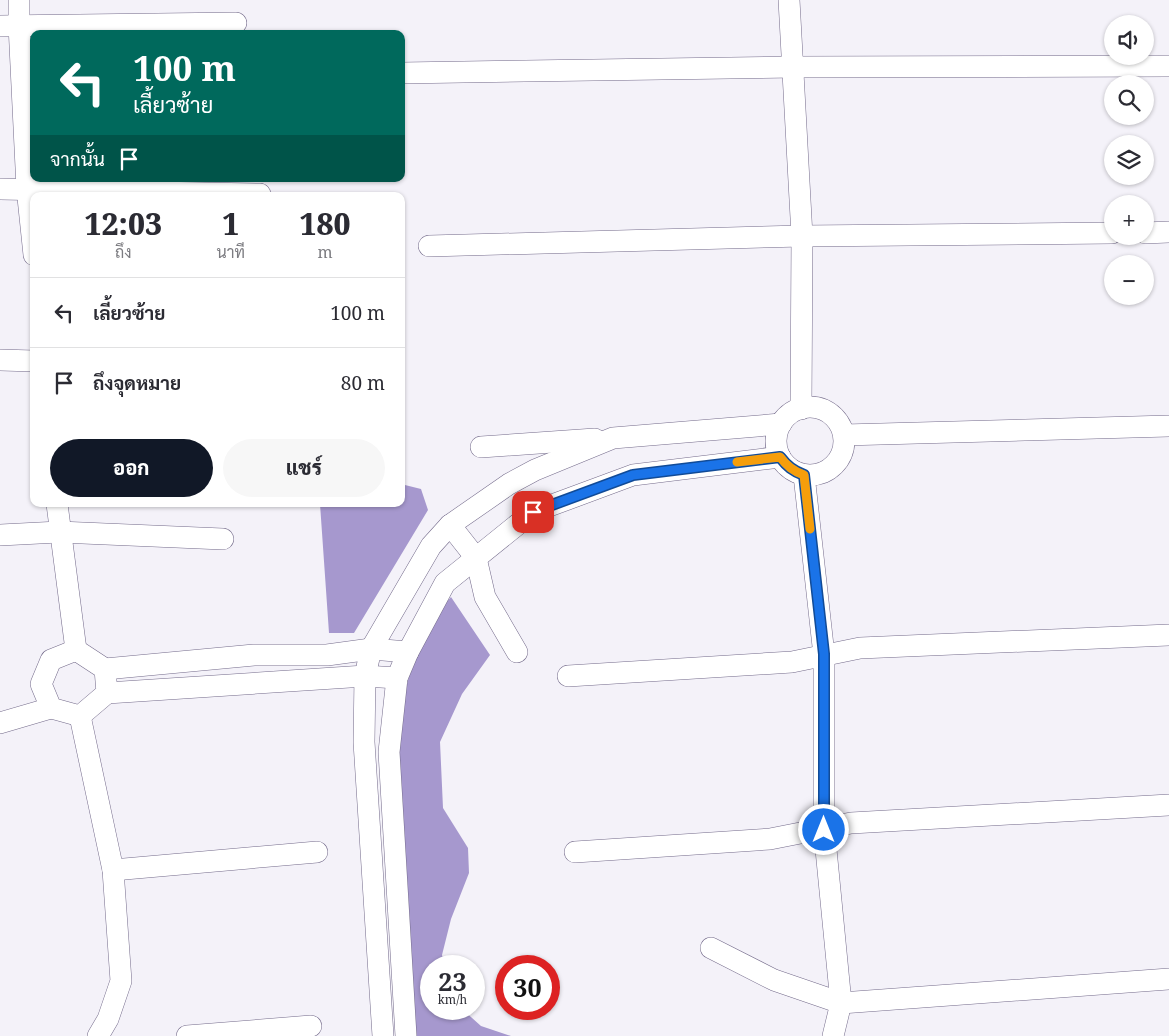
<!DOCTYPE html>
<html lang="th">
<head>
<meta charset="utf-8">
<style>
  body { margin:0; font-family:"Noto Serif",Sarabun,serif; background:#f7f7f7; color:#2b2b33; height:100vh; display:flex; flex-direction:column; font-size:19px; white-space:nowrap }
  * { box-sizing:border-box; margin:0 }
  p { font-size:16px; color:#7c7c81 }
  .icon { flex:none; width:28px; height:28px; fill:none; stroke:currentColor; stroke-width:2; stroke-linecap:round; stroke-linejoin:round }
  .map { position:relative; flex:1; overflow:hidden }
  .drawer { position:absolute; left:30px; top:192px; width:375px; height:315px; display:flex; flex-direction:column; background:#fff; border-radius:10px; box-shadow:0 1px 4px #0004 }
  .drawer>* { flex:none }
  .guide { position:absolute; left:30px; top:30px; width:375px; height:152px; border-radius:10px; box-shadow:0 1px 4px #0004; background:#00695c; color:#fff; overflow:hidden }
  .buttons { position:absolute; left:1104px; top:15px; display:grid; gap:10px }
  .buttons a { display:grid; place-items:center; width:50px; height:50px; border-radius:50%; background:#fff; box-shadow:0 1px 4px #0004; font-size:25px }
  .speed { position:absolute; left:420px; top:955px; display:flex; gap:10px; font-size:25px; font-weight:700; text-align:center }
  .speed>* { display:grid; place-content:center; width:65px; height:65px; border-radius:50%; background:#fff; box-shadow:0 1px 4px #0004; line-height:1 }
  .speed small { font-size:12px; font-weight:400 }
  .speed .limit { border:8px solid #d22; background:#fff; color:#111 }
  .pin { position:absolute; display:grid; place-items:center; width:42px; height:42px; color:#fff; margin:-21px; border-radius:10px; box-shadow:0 2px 8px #0006 }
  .me { position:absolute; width:55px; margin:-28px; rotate:0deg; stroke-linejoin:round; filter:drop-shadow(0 0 4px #0008) }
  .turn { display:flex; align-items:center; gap:18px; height:105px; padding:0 20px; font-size:22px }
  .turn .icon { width:65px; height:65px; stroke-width:2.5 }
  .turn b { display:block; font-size:35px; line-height:42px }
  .then { display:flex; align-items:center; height:48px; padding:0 20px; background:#0003; gap:10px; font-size:19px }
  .eta { display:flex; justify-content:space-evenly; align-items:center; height:85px; text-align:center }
  .eta b { font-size:30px; font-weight:800; line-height:35px }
  .button { display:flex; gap:10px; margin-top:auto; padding:10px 20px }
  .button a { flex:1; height:58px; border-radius:30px; background:#111827; color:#fff; font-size:20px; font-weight:800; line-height:58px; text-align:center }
  .button a+a { background:#f7f7f7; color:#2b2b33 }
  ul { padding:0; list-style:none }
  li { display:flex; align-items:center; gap:15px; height:70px; padding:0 20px; border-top:1px solid #e1e1e2 }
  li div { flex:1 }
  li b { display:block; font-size:19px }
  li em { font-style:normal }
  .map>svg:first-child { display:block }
  .water { fill:#a698ce }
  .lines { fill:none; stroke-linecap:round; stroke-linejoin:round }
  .minor-casing { stroke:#746b8b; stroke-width:22 }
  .minor { stroke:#fff; stroke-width:21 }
  .route-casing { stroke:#114b97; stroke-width:12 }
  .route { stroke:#1a73e8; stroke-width:9 }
  .slow { stroke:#f59e0b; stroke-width:9 }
</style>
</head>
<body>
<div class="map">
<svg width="1169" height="1036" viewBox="0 0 1169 1036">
  <rect width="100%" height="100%" fill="#f4f2f9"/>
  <g class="water">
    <path d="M401,484l20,5 7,21 -74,123h-25l-9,-129h81z"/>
    <path d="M451,597l39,58 -28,39 -22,48 3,66 25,40 1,25 -18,46 -9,36 3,11h-14v43h31l19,17 30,10h-103l-16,-294 29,-112z"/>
  </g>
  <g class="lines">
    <defs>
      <g id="minor">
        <path d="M19,0v25l8,163 7,67"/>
        <path d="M789,0l13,236 -1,173"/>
        <path d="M0,26l236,-3"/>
        <path d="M401,73l392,-6 376,-1"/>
        <path d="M0,189l260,5"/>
        <path d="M1145,233l24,-1"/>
        <path d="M429,246l373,-10 310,-3"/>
        <path d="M0,360l34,1"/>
        <circle cx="810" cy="441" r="34"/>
        <path d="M844,435l325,-9"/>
        <path d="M481,447l114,-8"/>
        <path d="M804,475l20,180v174l17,174 -8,33"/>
        <path d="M57,504l19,146"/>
        <path d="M450,525l26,33 9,39 32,55"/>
        <path d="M0,535l59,-3 164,7"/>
        <path d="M76,650l29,19 2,24 -27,23 -29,-8 -10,-24 10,-24z"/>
        <path d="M105,669l149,-14h73l44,-6 37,3"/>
        <path d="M568,676l224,-14 68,-14 309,-13"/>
        <path d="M107,693l258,-17 32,2"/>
        <path d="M80,716l33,154 8,111 -13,38 -10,17"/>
        <path d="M0,723l51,-15"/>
        <path d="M575,852l195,-13 81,-16 318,-18"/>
        <path d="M113,870l204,-18"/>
        <path d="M711,948l63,32 67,23 328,-24"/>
        <path d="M187,1036l124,-10"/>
        <path d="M383,1036l-19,-294 1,-66 6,-27 60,-103 19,-21 59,-41 26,-14 78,-32 168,-14"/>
        <path d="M406,1036l-17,-284 8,-74 11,-26 37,-69 88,-71 100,-37 147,-18"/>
      </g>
    </defs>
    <use href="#minor" class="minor-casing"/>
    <use href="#minor" class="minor"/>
  </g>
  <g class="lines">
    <defs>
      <path id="route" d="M533,512l100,-37 147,-18c7,9 13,14 24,18l20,179v176"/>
    </defs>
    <use href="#route" class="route-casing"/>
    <use href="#route" class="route"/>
    <path class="slow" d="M737,462l43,-5c7,9 13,14 24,18l6,54"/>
  </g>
</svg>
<div class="buttons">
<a><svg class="icon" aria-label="sound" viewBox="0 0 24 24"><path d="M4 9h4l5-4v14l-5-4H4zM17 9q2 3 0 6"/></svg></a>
<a><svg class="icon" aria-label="search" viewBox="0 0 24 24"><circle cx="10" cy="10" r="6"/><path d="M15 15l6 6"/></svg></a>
<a><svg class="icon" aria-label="layers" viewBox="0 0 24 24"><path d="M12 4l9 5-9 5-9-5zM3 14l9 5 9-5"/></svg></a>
<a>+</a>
<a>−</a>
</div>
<div class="speed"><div>23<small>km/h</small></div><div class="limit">30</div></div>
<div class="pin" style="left:533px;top:512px;background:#d93025"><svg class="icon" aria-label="arrive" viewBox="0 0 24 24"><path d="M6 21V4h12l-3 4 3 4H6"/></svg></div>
<svg class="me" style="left:824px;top:830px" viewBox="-20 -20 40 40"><circle r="17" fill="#1a73e8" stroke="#fff" stroke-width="3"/><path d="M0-11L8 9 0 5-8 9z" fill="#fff"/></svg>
<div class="guide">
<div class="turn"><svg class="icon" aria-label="left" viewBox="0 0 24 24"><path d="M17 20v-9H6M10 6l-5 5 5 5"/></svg><div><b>100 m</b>เลี้ยวซ้าย</div></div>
<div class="then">จากนั้น<svg class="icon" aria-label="arrive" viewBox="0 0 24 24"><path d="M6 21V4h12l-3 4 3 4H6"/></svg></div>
</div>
<section class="drawer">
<div class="eta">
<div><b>12:03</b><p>ถึง</p></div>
<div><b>1</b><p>นาที</p></div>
<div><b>180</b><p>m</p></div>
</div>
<ul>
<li><svg class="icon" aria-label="left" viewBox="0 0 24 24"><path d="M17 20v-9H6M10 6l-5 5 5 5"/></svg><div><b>เลี้ยวซ้าย</b></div><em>100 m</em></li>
<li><svg class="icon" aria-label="arrive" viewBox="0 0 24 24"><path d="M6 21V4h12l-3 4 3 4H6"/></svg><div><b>ถึงจุดหมาย</b></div><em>80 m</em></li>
</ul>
<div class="button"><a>ออก</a><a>แชร์</a></div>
</section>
</div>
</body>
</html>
